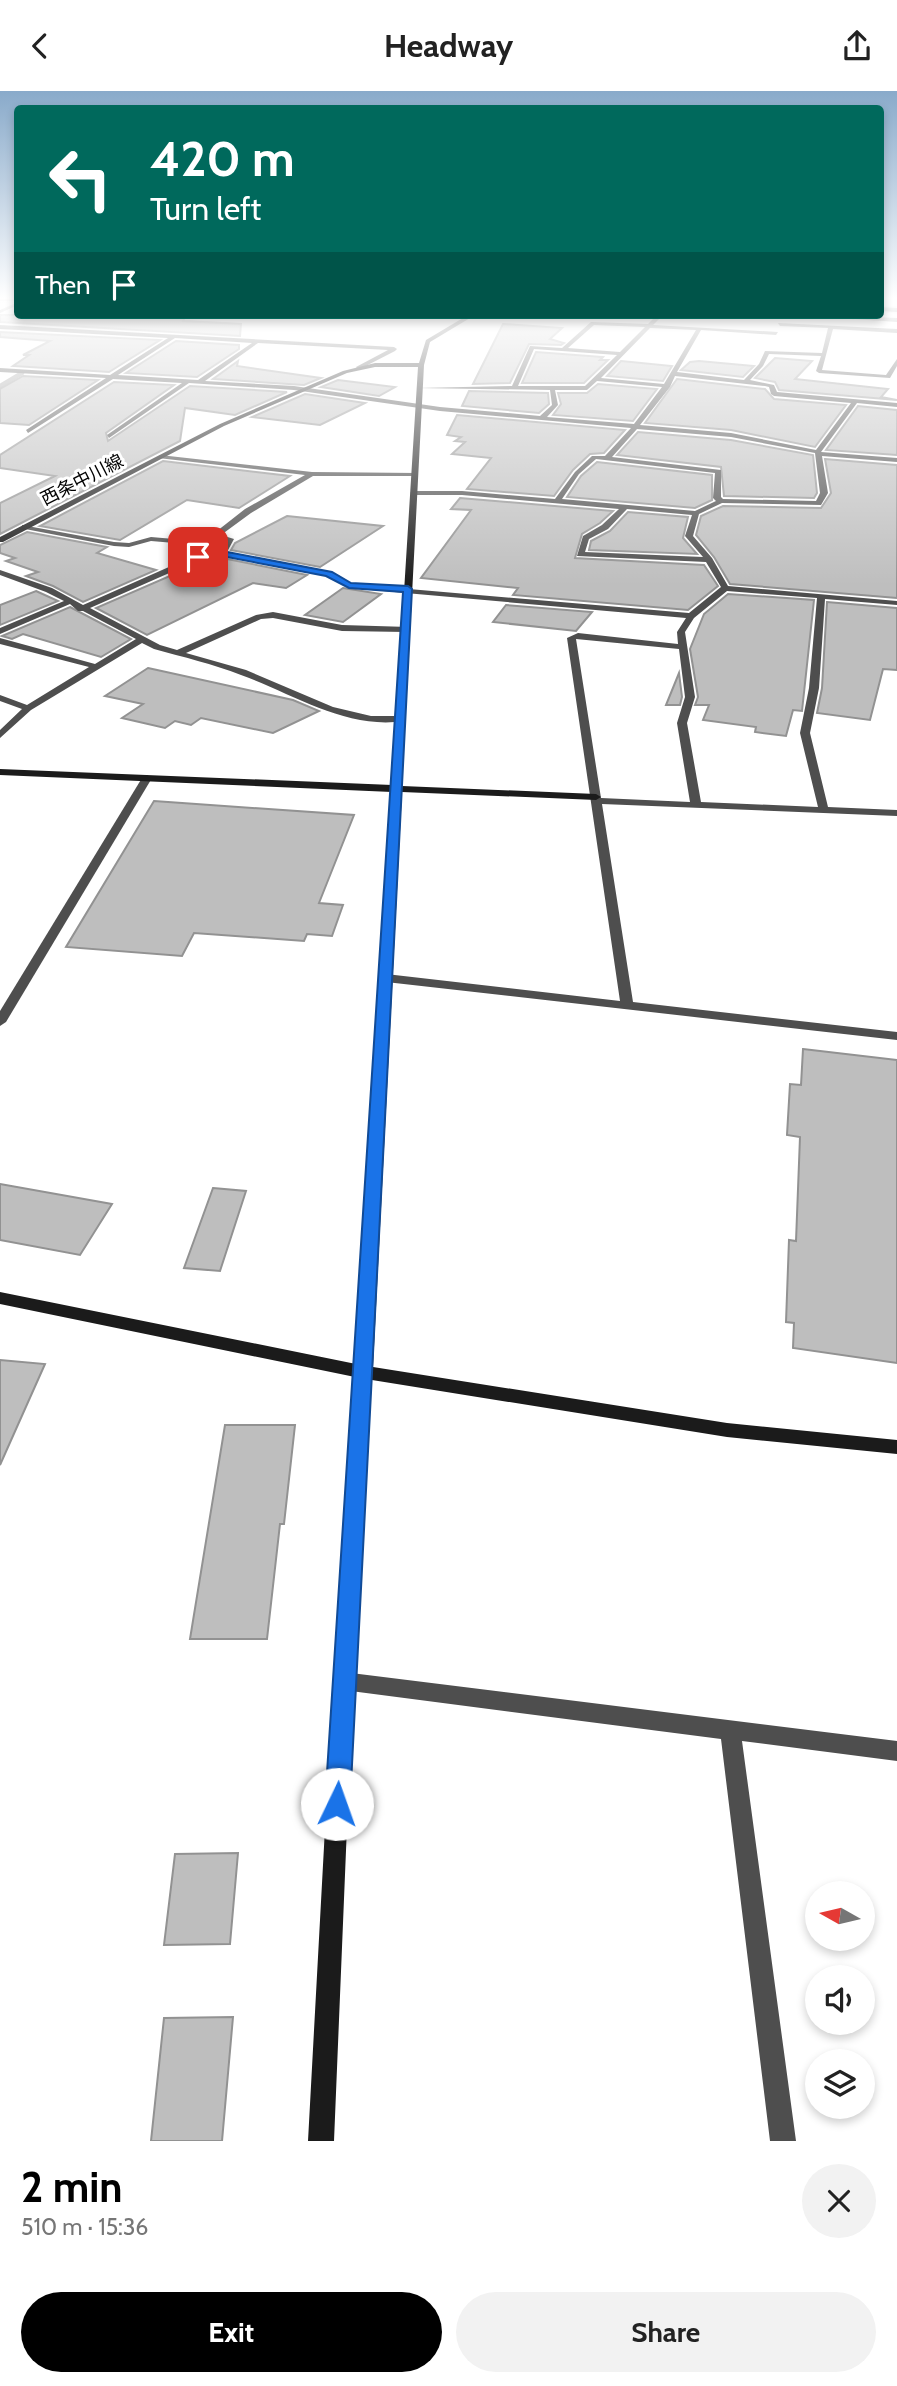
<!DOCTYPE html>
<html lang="en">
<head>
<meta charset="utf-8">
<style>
  body { margin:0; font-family:Cabin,"Noto Sans JP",sans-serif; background:#f2f2f2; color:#222; height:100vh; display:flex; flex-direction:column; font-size:26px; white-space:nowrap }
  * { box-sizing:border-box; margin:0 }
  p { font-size:23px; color:#767676 }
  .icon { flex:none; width:38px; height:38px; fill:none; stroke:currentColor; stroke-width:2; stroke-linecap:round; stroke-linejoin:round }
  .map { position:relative; height:2050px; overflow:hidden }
  .details { display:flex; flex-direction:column; background:#fff; flex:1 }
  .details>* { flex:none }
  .hud { position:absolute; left:14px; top:14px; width:870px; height:214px; border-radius:7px; box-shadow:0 4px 10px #0003; background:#00695c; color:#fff; overflow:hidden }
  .needle { width:46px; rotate:278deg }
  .tools { position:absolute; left:805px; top:1790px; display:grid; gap:14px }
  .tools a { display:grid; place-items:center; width:70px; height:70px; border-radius:50%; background:#fff; box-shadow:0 4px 10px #0003; font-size:35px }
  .pin { position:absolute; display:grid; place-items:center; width:60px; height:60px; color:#fff; margin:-30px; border-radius:14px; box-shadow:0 4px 10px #0006 }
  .me { position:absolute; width:77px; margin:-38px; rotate:3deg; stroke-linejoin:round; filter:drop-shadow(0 0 5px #0008) }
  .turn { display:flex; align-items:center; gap:24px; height:147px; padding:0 21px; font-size:32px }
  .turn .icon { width:91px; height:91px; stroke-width:2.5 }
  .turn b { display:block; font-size:49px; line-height:60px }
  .then { display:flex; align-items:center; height:66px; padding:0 21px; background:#0003; gap:14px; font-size:26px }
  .round { display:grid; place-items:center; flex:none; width:74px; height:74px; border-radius:37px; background:#f2f2f2 }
  .headline { display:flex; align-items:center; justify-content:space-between; height:119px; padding:0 21px }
  h1 { font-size:42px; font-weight:700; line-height:52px; color:#000 }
  .button { display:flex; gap:14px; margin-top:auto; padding:14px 21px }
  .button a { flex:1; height:80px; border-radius:42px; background:#000; color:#fff; font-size:28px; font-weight:700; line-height:80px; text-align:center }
  .button a+a { background:#f2f2f2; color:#222 }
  header { display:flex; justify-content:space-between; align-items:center; height:91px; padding:0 21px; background:#fff; font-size:32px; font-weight:700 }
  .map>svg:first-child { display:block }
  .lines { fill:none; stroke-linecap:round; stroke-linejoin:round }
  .stream { stroke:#9c9c9c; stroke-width:4.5 }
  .building { fill:#bebebe; stroke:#929292; stroke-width:2 }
  .highway-casing { stroke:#dbdbdb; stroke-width:3 }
  .street { fill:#4e4e4e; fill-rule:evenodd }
  .secondary { fill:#1b1b1b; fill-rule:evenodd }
  .highway { fill:#000; fill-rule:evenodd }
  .route { fill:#1a73e8; stroke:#114b97; stroke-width:2 }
  .labels { text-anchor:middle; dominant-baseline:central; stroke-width:6; stroke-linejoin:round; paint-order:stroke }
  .far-street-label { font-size:18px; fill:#000; stroke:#fff }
</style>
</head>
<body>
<header><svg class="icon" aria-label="back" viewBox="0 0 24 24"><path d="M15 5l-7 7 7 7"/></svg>Headway<svg class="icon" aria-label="share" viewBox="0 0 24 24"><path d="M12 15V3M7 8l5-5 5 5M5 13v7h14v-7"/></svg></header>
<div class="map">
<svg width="897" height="2050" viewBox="0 0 897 2050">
  <rect width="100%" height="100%" fill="#fff"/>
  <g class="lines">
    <g class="stream">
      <path d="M832,224l22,2"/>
      <path d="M0,295l22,-13"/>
    </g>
  </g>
  <g class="building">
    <path d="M0,224h186l-3,6 58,3 -1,12 -240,-14z"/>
    <path d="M503,233l59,4 -12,11 14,4 -3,2 -32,-1 -19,39 -37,1z"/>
    <path d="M0,241l160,8 -51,32 -96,-6 16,-11h-6l27,-14 -50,-4z"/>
    <path d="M176,250l63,4v4l-42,28 -71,-4z"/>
    <path d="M536,261l67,5 -3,3h8l-24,23h-62z"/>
    <path d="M775,267l37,3 -17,18 93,10 -7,8 16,3 -118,-10 -4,-8 -20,-4z"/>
    <path d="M238,270l-1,5 84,12 -17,7 -91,-6z"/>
    <path d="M621,270l51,5 -9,15 -56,-5z"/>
    <path d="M699,270l55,5 -11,11 -62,-7 9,-8z"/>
    <path d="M23,285l75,4 -69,45 -29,-2v-34z"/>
    <path d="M677,288l88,10 9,10 72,6 -31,42 -84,-17 -86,-7z"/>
    <path d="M338,289l57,7 -16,9 -58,-9z"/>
    <path d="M114,291l60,3 -68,48 2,8 82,-55 97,6 -52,23 -50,-7 -5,33 -180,93v-31l55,-27 -55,-8v-13z"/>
    <path d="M598,293l59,5 -24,32 -80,-6 8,-11 -3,-11h29z"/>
    <path d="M469,300l79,2 1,11 -10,9 -77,-7z"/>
    <path d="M305,303l60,9 -45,22 -68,-8z"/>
    <path d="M858,315l39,4v45l-71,-5z"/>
    <path d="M457,324l168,15 -21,23 -14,1 -17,16 -19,26 -87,-7 24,-31 -39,-4 13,-12 -10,-1 6,-4 -14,-2z"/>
    <path d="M638,341l93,8 82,15 4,38 -3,5 -90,-2 -3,-29 -104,-12z"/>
    <path d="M825,368l72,6v133l-167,-14 -16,-27 -18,-22 5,-19 22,-10 98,2 10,-15z"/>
    <path d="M163,370l127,15 -51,32 -52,-8 -67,40 -80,-14z"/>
    <path d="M597,371l115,13v25l-17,8 -128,-11 14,-21z"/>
    <path d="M460,407l153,13 -13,12 -18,11 -7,24 129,7 14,21 -30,24 -175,-15 5,-7 -97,-10 50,-68 -20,-1z"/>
    <path d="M628,421l60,5 -5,21 14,16 -108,-4 2,-9 19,-10z"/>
    <path d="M287,425l96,10 -63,41 -89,-17 4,-7z"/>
    <path d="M27,441l80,15 -10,6 59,17 -73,32 -30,-16 -27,-10 12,-4 -32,-11 9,-3 -15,-5v-8z"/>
    <path d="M222,467l85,17 -21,13 -33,-5 -106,52 -51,-27 106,-46z"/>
    <path d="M343,497l38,6 -38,28 -38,-7z"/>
    <path d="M36,500l22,10 -58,24v-20z"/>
    <path d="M728,503l86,6 -12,111 -9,-1 -7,26 -31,-4 1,-5 -53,-7 6,-15h-14l3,-8 -8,-48 14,-35z"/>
    <path d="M827,511l70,6v62l-14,-1 -13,51 -53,-7 5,-25z"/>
    <path d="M506,514l86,7 -16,19 -83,-9z"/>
    <path d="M70,516l61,32 -30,18 -78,-23 -11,5 -10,-3z"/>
    <path d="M148,577l145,32 26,11 -46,22 -72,-15 -10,7 -16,-4 -10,7 -43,-10 21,-14 -38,-8z"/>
    <path d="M679,582l3,24 -2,8h-14z"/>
    <path d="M154,710l200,14 -35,88 24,2 -11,31 -25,-2 -3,7 -110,-8 -12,23 -116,-9z"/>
    <path d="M803,958l94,11v303l-104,-15 1,-25 -8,-1 3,-82 7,1 4,-104 -13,-2 3,-51 11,1z"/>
    <path d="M0,1093l112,20 -32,51 -80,-15z"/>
    <path d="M213,1097l33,3 -26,80 -36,-3z"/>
    <path d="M0,1269l45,4 -45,101z"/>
    <path d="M225,1334h70l-11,99h-4l-13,115h-77z"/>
    <path d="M238,1762l-8,91 -66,1 11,-91z"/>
    <path d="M233,1926l-11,124h-71l13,-123z"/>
  </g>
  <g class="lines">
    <defs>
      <g id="highway">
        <rect x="0" y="207" width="18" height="3"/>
        <path d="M880,216l17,1v4l-17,-1z"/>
      </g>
    </defs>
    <use href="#highway" class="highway-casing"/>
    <g class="street">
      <path d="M18,211v3l-18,8v-3z"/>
      <path d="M657,224h6l-10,10 125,7 -2,3 -75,-5 -24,42 67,8 15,-16 6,-13 57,2 6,-25 -48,-2 -2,-3 119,6v4l-64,-4 -11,41 64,5 11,-16v7l-7,12 -71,-5 -3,-2 5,-15 -52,-2 -6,12 -13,14 24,5 3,7 120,11v4l-40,-4 -36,49 76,6v4l-75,-6 6,37 -7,12 -99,-2 -23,11 -6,22 19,22 16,28 169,15v4l-72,-6 -6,89 -9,45 18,74 69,3v6l-295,-12 31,198 264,30v8l-511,-58 -6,-4 6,-4 234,27 -53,-363 11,-5 100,11 -1,-12 9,-14 -337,-30 -22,-12 -105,-21 -21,4 -111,49 70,37 17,5 79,-35 17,-3 69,13 67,2v4l-3,1 -64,-1 -69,-13 -12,1 -75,34 60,17 87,37 38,9h30l5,3 -2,2c-57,9 -111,-27 -163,-46 -28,-11 -58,-18 -87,-26l-12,-6 -111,67 -31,28v-8l22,-21 -22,-8v-6l27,10 62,-38 -89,-23v-6l95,26 41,-25 -53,-28h-5l-8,-7 -70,30v-6l64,-27 -18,-9 -46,-17v-5l52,18 31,17 113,-50 23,-4 6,-11 -11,-2 -16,7 -47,-4 -22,6 -15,-1 -89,-17h-3v-4l92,17 15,1 22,-6 46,4 20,-10 28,-22 60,-34 -147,-17 2,-3 152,17 105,1 -2,3h-102l-62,37 -30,22 13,4 -7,13 105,20 19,12 338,29 32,-26 -15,-25 -129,-6 6,-20 19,-11 17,-16 -157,-14h-48l-4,-2 4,-2h48l93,8 20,-27 17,-16h13l26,-28 -191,-17 -146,-21 -105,-7 -80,55 -2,-3 75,-52 -69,-4 -85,54 -2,-3 80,-52 -106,-6v-4l110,7 58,-37 -168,-9v-4l394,22 3,2 -2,2 -37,19 -2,-3 32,-17 -130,-7 -53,38 89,5 146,21 100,9 12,-11 -2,-15 -133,-2 95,-2 18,-40 32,2 29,-26 57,2zM594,234l51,2 -25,25 -52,-4zM650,237l46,2 -32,54 -63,-6zM175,247l77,5 -54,37 -80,-5zM534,258l83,6 -32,31h-67zM675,285l90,10 4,1 2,7 3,2 77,7 -35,47 -85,-17 -91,-8 30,-38zM597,290l65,6 -28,37 -87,-7 11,-12 -3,-15h32zM637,338l94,8 84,16 5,40 -4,8 -93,-2 -2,-2v-27l-109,-13zM596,368l119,14 -2,25 3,3 -21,10 -133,-12 17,-25zM627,418l65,6 -7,21 18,21 -118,-5 4,-13 19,-10zM727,500l90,7 -8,90 -9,45 18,74 -117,-5 -14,-79 8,-26 -10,-65 9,-14zM576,548l103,10 6,48 -8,26 13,79 -89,-4z"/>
      <path d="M823,224l74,3v4l-71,-5z"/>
      <path d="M147,684l5,3 -146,244 -6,4v-15l142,-233z"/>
      <path d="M343,1581l554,69v20l-155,-20 54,400h-26l-49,-402 -378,-49 -7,-2 -3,-7 3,-7z"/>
    </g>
    <path class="secondary" d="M468,224h7l-45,27 -6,23 -22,421 194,8 5,3 -5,3 -194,-8 -29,575 354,56 170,17v14l-170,-17 -355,-57 -19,301 -19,460h-26l25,-460 22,-304 -355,-73v-12l356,72 36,-572 -392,-17v-6l392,16 26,-418h-43l-28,6 -123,53 -221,116h-3v-5l220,-113 123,-53 32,-8h44l7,-23z"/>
    <use href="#highway" class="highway"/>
  </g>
  <linearGradient id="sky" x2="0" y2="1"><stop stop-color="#89aaca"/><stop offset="0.42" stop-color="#fff"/><stop offset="1" stop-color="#fff" stop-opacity="0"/></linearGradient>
  <rect width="897" height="494" fill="url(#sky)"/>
  <path class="route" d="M222,460l110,21 19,11 57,3 4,3 -62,1215 -4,9 -9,3 -9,-3 -3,-9 78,-1212 -54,-4 -23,-12 -104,-20 -24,4 -4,-3z"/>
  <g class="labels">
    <g class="far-street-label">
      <text transform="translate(82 389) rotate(-27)">西条中川線</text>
    </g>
  </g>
</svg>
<div class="tools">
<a><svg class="needle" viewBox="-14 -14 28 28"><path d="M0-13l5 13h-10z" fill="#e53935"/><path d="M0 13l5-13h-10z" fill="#767676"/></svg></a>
<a><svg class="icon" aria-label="sound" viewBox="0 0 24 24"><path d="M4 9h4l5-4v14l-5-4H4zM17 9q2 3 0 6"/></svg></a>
<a><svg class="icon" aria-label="layers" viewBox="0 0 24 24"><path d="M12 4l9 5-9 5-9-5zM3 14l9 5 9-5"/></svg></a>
</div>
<div class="pin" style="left:198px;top:466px;background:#d93025"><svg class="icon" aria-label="arrive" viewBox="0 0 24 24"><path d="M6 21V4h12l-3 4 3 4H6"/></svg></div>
<svg class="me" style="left:337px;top:1713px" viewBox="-20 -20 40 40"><circle r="19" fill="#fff"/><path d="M0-13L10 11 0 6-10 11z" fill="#1a73e8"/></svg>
<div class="hud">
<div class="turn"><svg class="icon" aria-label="left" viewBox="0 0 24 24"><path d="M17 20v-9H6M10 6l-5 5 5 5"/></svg><div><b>420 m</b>Turn left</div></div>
<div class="then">Then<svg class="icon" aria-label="arrive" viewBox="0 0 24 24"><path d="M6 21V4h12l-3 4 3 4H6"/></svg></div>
</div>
</div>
<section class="details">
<div class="headline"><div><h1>2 min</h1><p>510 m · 15:36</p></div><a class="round"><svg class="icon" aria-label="close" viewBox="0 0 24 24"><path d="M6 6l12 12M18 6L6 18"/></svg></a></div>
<div class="button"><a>Exit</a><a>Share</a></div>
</section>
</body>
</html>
